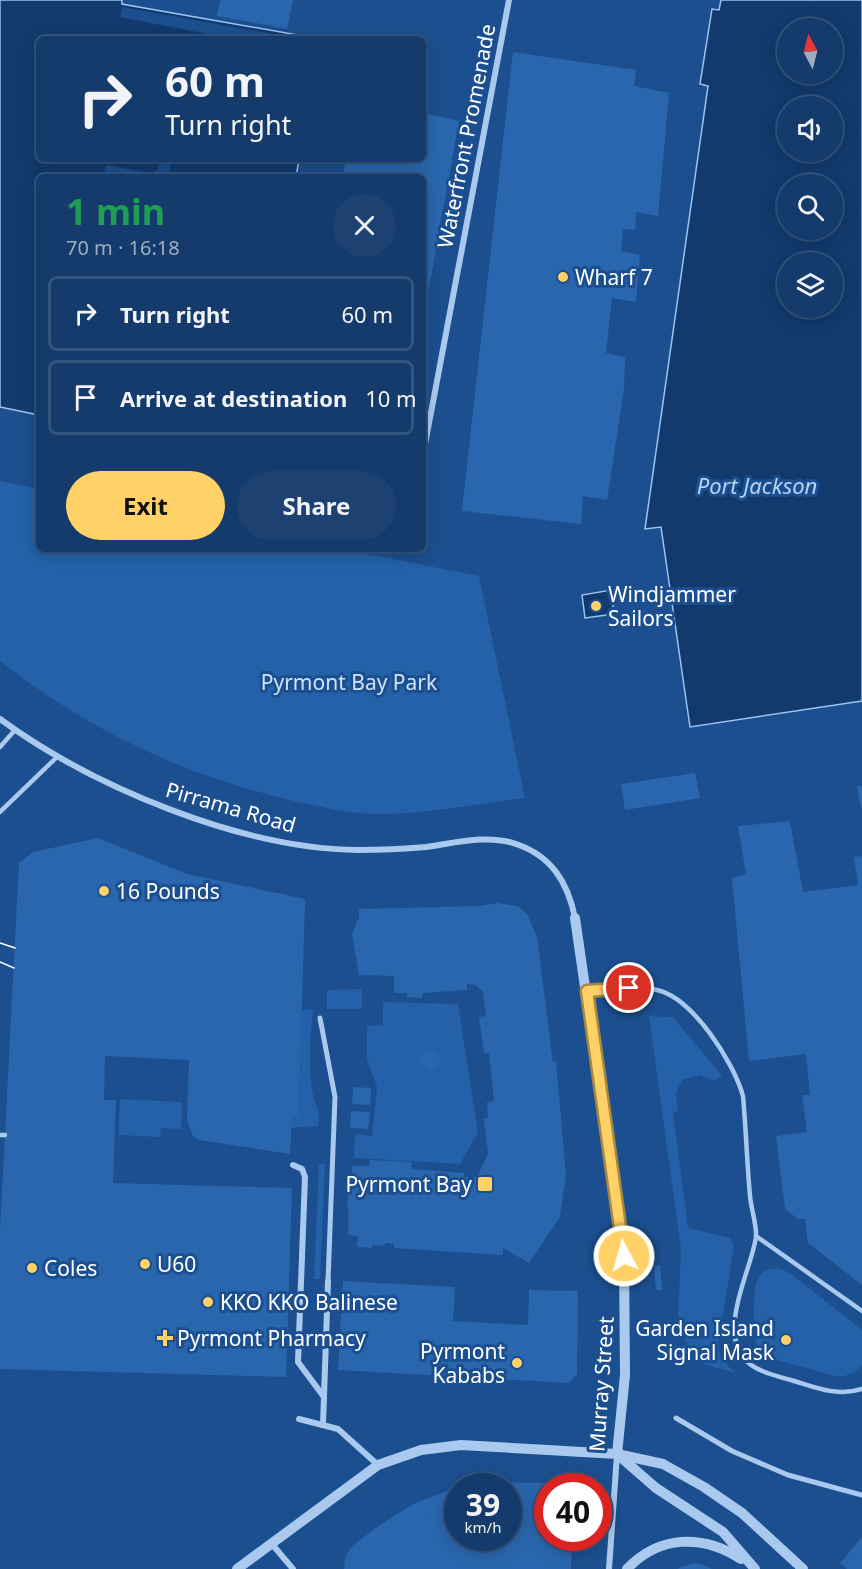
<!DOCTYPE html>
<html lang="en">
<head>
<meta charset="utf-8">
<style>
  body { margin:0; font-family:"Noto Sans",sans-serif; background:#1d4271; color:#f1f3f6; height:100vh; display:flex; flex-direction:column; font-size:22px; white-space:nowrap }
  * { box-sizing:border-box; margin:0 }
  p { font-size:20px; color:#9dadc1 }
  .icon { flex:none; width:33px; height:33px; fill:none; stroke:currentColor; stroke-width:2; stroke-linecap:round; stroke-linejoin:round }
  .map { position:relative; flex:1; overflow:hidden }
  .drawer { position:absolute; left:36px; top:174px; width:390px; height:378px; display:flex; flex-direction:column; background:#143b6b; border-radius:9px; box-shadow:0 3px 15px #0003,0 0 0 2px #33557e }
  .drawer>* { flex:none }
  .hud { position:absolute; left:36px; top:36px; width:390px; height:126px; border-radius:9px; box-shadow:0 3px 15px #0003,0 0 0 2px #33557e; background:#143b6b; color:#f1f3f6; overflow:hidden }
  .needle { width:39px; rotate:353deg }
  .buttons { position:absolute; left:777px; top:18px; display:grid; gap:12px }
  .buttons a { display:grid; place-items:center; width:66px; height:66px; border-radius:50%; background:#143b6b; box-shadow:0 3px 15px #0003,0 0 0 2px #33557e; font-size:30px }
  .speed { position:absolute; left:444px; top:1473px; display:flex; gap:12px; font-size:30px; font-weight:700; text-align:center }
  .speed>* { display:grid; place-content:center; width:78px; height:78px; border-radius:50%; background:#143b6b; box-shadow:0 3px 15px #0003,0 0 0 2px #33557e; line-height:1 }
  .speed small { font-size:15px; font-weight:400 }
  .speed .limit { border:9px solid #d22; background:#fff; color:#111 }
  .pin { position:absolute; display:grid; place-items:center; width:51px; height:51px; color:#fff; margin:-26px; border:3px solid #fff; border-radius:50%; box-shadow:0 2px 6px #0007 }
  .me { position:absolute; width:66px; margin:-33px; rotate:354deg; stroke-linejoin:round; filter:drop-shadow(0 0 4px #0008) }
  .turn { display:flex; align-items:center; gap:21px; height:126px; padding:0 30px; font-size:27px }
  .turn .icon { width:78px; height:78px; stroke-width:2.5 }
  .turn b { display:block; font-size:42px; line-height:51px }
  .round { display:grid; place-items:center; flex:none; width:63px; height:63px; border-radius:32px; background:#1d4271 }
  .headline { display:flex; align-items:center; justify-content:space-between; height:102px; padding:0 30px }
  h1 { font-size:36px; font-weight:700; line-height:45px; color:#1e9e55 }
  .cta { display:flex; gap:12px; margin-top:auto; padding:12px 30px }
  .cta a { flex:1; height:69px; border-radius:36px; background:#ffd166; color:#111; font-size:24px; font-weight:700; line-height:69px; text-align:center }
  .cta a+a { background:#1d4271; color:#f1f3f6 }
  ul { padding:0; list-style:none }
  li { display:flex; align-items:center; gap:18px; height:75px; margin:0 12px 9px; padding:0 18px; border:3px solid #33557e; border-radius:9px }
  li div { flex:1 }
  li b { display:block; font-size:22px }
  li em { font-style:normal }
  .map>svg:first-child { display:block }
  .green { fill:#2461a8 }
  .water { fill:#123a6d; stroke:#9cc4f0; stroke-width:1.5; fill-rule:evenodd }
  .pier { fill:#1b4f8f }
  .building { fill:#2a66ad }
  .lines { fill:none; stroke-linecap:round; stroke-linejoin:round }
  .service { stroke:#a9c9ee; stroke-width:4.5 }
  .pedestrian { stroke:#a9c9ee; stroke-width:5 }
  .minor { stroke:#a9c9ee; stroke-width:6 }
  .tertiary { stroke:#a9c9ee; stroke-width:10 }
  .tram { stroke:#fff; stroke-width:1.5 }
  .route-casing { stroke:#a68842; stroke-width:15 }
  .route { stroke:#ffd166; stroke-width:10 }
  .poi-dot { fill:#ffd166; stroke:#1b4f8f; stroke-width:2 }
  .labels { text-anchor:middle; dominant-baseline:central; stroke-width:6; stroke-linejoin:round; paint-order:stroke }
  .street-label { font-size:21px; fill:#fff; stroke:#1b4f8f }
  .poi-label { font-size:21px; fill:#fff; stroke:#1b4f8f; text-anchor:start }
  .park-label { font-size:21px; fill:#cfe3fa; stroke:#1b4f8f }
  .water-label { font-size:22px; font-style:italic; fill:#b5d3f5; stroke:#1b4f8f }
</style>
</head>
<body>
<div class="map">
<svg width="862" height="1569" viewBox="0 0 862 1569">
  <rect width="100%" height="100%" fill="#1b4f8f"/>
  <g class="green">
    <path d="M0,481l39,8v60h303l137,27 46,222c-47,6 -94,15 -141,16 -31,1 -64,-7 -94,-14 -109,-26 -202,-70 -290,-139z"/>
    <path d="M362,989v20h-35v-19z"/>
    <path d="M383,1002l75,2 20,128 -18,32 -106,-6 1,-24 17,2 5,-49 -10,-28v-33l16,-1z"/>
    <path d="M313,1009c-3,29 -5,58 0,86 3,12 9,19 5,31l-27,2 1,-12h7l3,-106z"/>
    <path d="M649,1016l24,1 49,59 -9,5 -13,-6 -18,5 -6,13 2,17 -5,3 15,115 42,10 4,8 -16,99 2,12 15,16 -35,-10 -8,-9 -14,-32 3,-73z"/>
    <path d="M120,1099l62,3 -1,27 -20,-1 -1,9 -42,-2z"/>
    <path d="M319,1164h6l-5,115h-6z"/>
    <path d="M779,1268l11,5 72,57v35c-8,8 -16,13 -27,11l-62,-17 -16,-14 -4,-16 2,-41 2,-9 8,-9z"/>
  </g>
  <g class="water">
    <path d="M0,0h122v4l198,35h-281v120h260l-3,18h-257v238l-39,-8z"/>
    <path d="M721,0h141v701l-172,26 -29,-200 -16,2 63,-443 -8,-2 12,-75 7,1zM788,28h44v46h-44zM788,106h44v46h-44zM788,184h44v46h-44zM788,262h44v46h-44z"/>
    <path d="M611,590l3,24 -29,4 -3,-23z"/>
  </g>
  <g class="pier">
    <path d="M122,7l151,27v2l14,3h-54l-113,-22z"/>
    <path d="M160,159h12l-4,18h-35l-29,-5 2,-7 44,8 8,-3z"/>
  </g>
  <g class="building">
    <path d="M220,0h73l-6,29 -70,-13z"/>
    <path d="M513,52l123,18 -2,16 35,7 -11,123 -22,-4 -1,18 -12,-1 -2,22 19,4 -4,47 -24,-4 -6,55 19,4 -1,32 -17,111 -24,-4 -2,28 -119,-13z"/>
    <path d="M423,113l36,8 -35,195 -1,-139h-80l3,-18h77z"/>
    <path d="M695,773l5,25 -75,12 -4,-26z"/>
    <path d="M857,786h5v22h-1z"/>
    <path d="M790,821l13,71 55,-7 -4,-28 8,-1v429l-54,-42 -3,-24h-7l-13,-10 -9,-73 31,-4 -5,-37h8l-4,-41 -57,7 -17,-183 14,-4 -8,-48z"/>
    <path d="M98,838l89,36 118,25 -6,210v8l-7,-1 -2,38 -90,-14 -7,-4 -6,-16 2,-60 -84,-4 -1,44h12l-3,83 179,5 -6,189 -286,-8v-138l19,-368 14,-11z"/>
    <path d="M497,903l20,3 10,8 10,23 16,126 3,-2 10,115 -6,41 -31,46 -26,-15v7l-109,-7v-4l-9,-1v3l-13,-1v3l-15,-1 1,-11 -10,-1 1,-26h-2l1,-14h3l1,-29h17l1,-6 42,2 -1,7 53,4v4h13l11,-23 -4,-36h4l-1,-16 7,-1 -5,-48h-5l-5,-36 7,-1 -3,-24 -7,-7 -9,-1v6l-44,3 -1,5 -15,-1v-4h-13v-17l-35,-1 -7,-41 7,-17v-8l121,-3z"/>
    <path d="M427,1047l15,12 -10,13 -15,-11z"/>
    <path d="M353,1087l18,1 -1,17 -18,-1z"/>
    <path d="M351,1111l19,1 -2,17 -18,-1z"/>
    <path d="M660,1265l2,25h-6l-2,-24z"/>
    <path d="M343,1281l112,6 -2,34 75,4 1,-35 49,1 -1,83 -8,9 -231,-13z"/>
    <path d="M471,1482l90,1 4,3h-17v52h24l-1,31h-227l1,-12 7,-11 29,-22 32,-20 45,-17v51h50v-52h-48z"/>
    <path d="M862,1537v32h-15l-7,-6z"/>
    <path d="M693,1563l9,1 10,5h-35z"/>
  </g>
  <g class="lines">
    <g class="service">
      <path d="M0,747l15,-17"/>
      <path d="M0,812l58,-56"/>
      <path d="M587,991c23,-1 48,-6 70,-1 36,8 77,73 86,106 3,33 4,67 7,100 1,13 7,29 6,41 -5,36 -46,106 0,131 11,6 24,9 35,12 24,7 46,17 71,9"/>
      <path d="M0,1135h5"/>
      <path d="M756,1236l106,75"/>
    </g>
    <g class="pedestrian">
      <path d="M320,1018l15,79 -7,184"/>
      <path d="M676,1418l56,33 56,24 74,20"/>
    </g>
    <g class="minor">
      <path d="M423,455l86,-455"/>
      <path d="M0,719c93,68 242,130 358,131 23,0 46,-1 68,-3 29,-4 62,-13 90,-3 36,12 52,39 59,74"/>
      <path d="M293,1165l9,4 3,8 -7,185 26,35"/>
      <path d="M299,1419l39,10 40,36"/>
      <path d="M323,1425l5,-144"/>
      <path d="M271,1543l22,26"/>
      <path d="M609,1569l8,-115"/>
    </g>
    <g class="tertiary">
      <path d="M575,918l49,338 1,119 -8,79"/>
      <path d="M617,1454l39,34 67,44 32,37"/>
      <path d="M237,1569l141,-104 43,-15 40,-5 156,9 46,10 41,23 38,26 61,56"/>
      <path d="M627,1569c32,-34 76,-35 114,-10"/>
    </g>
    <g class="tram">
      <path d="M0,943l15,5"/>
      <path d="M0,962l14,6"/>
    </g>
  </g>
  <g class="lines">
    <defs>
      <path id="route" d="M624,1256l-37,-265 42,-3"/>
    </defs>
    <use href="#route" class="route-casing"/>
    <use href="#route" class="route"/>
  </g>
  <g class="poi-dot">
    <circle cx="563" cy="277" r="6"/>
    <circle cx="596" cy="606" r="6"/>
    <circle cx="104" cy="891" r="6"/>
    <rect x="477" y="1176" width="16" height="16" rx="3"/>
    <circle cx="145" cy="1264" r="6"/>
    <circle cx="32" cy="1268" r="6"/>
    <circle cx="208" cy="1302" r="6"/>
    <path d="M162 1329h6v6h6v6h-6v6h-6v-6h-6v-6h6z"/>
    <circle cx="786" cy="1340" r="6"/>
    <circle cx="517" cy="1363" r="6"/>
  </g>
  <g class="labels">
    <g class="street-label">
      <text transform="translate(466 136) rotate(-79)">Waterfront Promenade</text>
      <text transform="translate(231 807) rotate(16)">Pirrama Road</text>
      <text transform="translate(601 1384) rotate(-86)">Murray Street</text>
    </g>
    <g class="poi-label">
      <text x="575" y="277">Wharf 7</text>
      <text x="608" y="594">Windjammer<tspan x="608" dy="24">Sailors</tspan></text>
      <text x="116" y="891">16 Pounds</text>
      <text x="472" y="1184" text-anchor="end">Pyrmont Bay</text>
      <text x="157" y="1264">U60</text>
      <text x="44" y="1268">Coles</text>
      <text x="220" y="1302">KKO KKO Balinese</text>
      <text x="774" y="1328" text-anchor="end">Garden Island<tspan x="774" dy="24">Signal Mask</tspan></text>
      <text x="177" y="1338">Pyrmont Pharmacy</text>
      <text x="505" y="1351" text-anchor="end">Pyrmont<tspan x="505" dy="24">Kababs</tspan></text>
    </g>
    <g class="park-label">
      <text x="349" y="682">Pyrmont Bay Park</text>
    </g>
    <g class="water-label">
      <text x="757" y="485">Port Jackson</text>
    </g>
  </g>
</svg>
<div class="buttons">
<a><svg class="needle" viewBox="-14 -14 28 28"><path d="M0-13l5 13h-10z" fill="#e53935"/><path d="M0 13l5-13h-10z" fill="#9dadc1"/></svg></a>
<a><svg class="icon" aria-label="sound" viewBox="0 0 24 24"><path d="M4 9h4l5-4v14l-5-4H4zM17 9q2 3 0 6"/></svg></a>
<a><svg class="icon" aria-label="search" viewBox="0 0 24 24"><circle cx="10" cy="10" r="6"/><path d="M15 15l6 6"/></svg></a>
<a><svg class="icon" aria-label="layers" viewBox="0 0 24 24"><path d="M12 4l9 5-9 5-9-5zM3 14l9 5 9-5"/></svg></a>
</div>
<div class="speed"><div>39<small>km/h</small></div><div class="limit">40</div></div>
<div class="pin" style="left:629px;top:988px;background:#d93025"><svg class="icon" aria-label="arrive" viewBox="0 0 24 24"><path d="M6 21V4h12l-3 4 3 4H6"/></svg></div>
<svg class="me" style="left:624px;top:1256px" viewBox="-20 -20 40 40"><circle r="17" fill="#ffd166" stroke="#fff" stroke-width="3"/><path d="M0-11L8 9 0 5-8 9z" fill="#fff"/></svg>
<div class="hud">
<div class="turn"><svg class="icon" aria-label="right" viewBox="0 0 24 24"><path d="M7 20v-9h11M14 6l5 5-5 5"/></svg><div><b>60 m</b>Turn right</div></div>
</div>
<section class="drawer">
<div class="headline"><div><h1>1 min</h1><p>70 m · 16:18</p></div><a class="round"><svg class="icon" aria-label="close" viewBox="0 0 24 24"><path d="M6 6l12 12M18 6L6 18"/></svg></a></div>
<ul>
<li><svg class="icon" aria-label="right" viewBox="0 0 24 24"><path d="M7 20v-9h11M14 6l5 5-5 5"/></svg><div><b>Turn right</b></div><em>60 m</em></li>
<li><svg class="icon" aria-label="arrive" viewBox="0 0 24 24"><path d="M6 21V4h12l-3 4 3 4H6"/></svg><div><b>Arrive at destination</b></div><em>10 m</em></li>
</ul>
<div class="cta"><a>Exit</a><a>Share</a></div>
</section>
</div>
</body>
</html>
